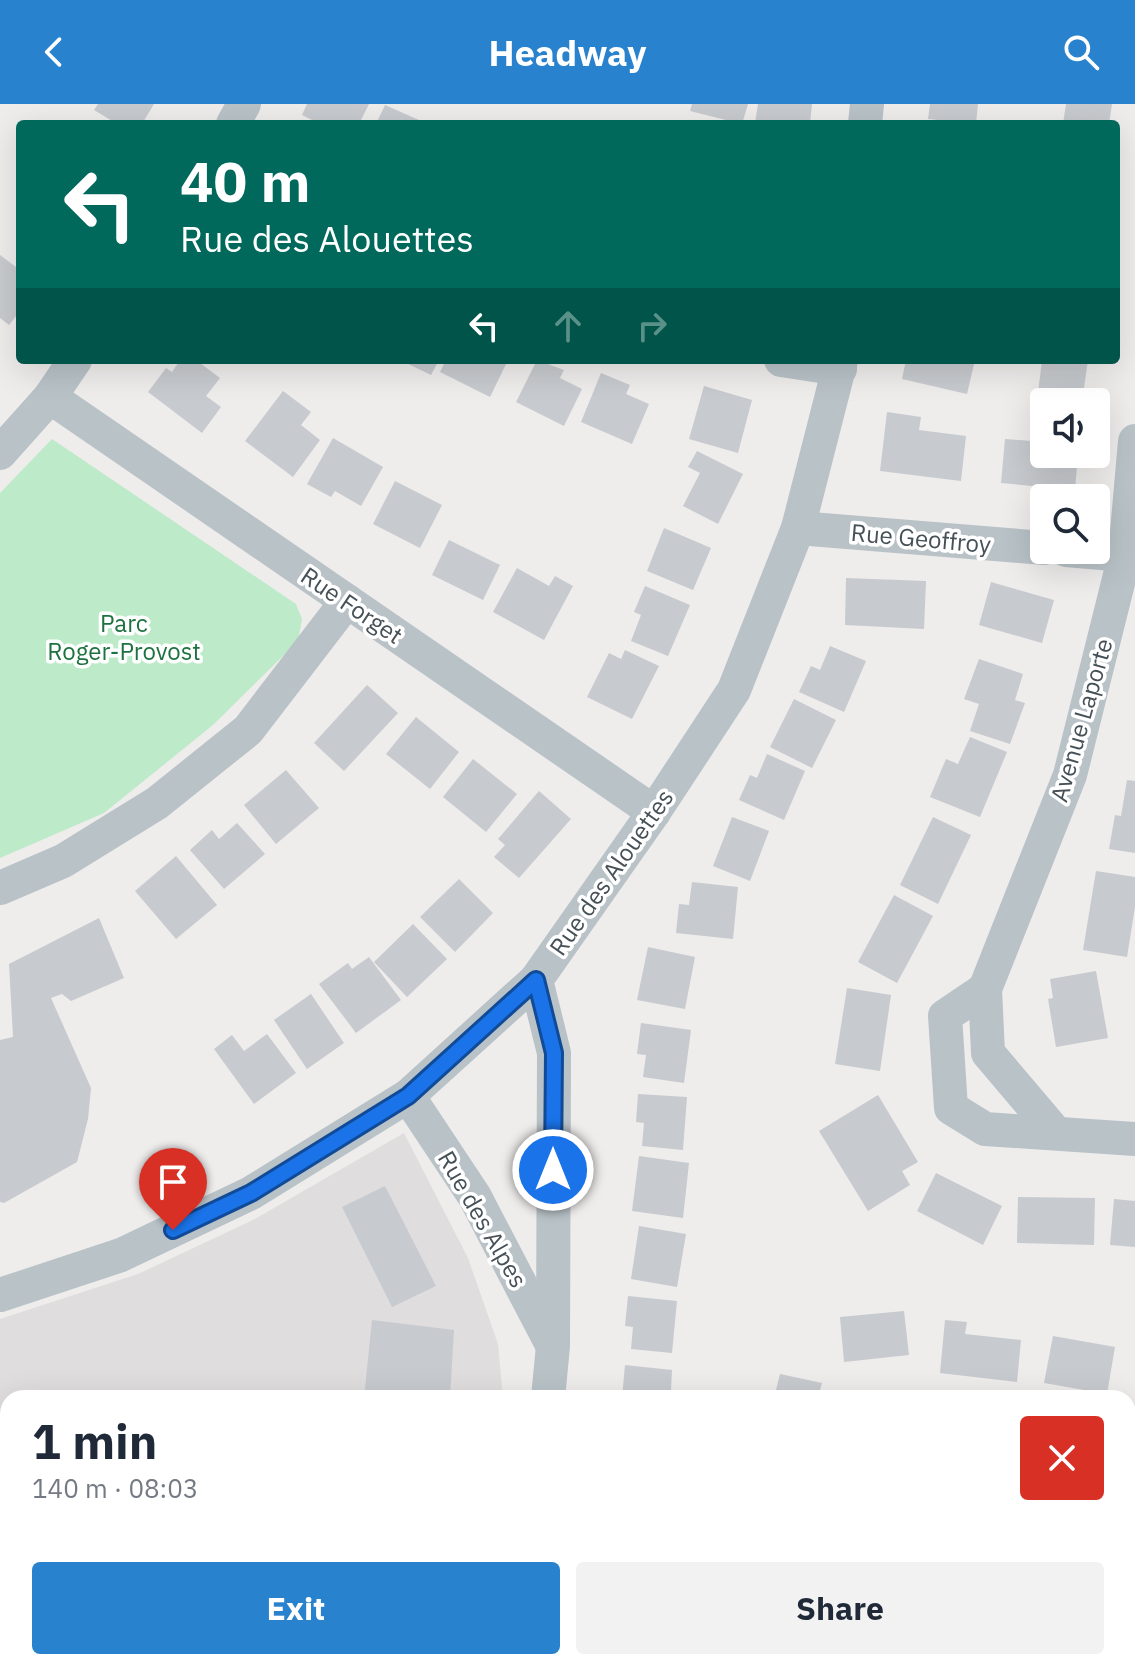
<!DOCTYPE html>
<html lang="en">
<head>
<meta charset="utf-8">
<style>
  body { margin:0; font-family:"IBM Plex Sans",sans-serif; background:#f2f2f3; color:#1f2937; height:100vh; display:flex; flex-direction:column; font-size:30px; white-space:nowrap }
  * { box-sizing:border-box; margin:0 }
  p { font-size:26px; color:#747a83 }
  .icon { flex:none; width:44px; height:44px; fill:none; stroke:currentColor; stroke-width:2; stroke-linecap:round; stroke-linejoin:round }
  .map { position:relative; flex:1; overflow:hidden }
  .sheet { position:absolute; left:0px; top:1286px; width:1136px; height:280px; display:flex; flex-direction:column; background:#fff; border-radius:24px 24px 0 0; box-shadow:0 8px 32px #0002 }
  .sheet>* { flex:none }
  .banner { position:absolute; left:16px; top:16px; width:1104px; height:244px; border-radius:8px; box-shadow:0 8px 32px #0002; background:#00695c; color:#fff; overflow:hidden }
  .controls { position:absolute; left:1030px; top:284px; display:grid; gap:16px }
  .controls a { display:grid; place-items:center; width:80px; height:80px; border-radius:8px; background:#fff; box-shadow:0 8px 32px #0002; font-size:40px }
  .pin { position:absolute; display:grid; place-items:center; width:68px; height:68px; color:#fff; margin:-82px -34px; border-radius:50% 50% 50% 0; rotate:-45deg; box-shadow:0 0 8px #0007 }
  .pin .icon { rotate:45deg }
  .me { position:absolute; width:88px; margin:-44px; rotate:0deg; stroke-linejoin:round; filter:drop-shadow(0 0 6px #0008) }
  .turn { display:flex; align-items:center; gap:28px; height:168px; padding:0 32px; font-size:36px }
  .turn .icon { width:104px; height:104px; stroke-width:2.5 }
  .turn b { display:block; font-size:56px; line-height:68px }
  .lanes { display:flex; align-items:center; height:76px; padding:0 32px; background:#0003; justify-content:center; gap:40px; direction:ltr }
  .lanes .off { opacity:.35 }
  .round { display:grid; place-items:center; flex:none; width:84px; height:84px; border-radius:8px; background:#f2f2f3 }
  .summary { display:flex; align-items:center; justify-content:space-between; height:136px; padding:0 32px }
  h1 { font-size:48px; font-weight:700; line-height:60px }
  .cta { display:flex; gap:16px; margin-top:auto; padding:16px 32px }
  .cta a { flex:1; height:92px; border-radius:8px; background:#2882cd; color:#fff; font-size:32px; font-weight:700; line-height:92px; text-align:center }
  .cta a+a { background:#f2f2f3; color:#1f2937 }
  header { display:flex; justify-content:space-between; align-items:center; height:104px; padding:0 32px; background:#2882cd; color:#fff; font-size:36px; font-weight:700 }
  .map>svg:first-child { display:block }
  .education { fill:#dfdddd }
  .green { fill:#bdeac9 }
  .building { fill:#c7cace }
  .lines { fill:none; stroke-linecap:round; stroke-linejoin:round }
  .minor { stroke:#b8c2c7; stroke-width:34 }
  .route-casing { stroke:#114b97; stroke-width:20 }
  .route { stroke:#1a73e8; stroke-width:14 }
  .labels { text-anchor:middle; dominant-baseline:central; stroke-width:7; stroke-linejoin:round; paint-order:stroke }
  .street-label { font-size:24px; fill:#465157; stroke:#fff }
  .park-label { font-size:24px; fill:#1e723f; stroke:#fff }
</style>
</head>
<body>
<header><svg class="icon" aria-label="back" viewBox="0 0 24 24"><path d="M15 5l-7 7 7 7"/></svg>Headway<svg class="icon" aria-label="search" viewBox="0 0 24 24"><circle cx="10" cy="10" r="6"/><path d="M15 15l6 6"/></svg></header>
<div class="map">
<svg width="1135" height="1566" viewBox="0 0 1135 1566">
  <rect width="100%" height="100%" fill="#efecec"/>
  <path class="education" d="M404,1029l64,125 30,86 5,54h-495v264h483l-1,8h-444l-46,-5v-346l138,-45 115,-54z"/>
  <path class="green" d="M52,335l244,165 6,15 -4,22 -85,84 -109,88 -104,45v-365z"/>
  <g class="building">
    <path d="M98,0h56l-12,20h-25l-23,-14z"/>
    <path d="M307,0h62l-10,20h-39l-18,-9z"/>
    <path d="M692,0h56l-6,20 -52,-13z"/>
    <path d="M758,0h54l-2,20 -55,-1z"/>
    <path d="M930,0h48l-2,20 -48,-5z"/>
    <path d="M1066,0h46l-3,20h-46z"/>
    <path d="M385,1l43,19h-52z"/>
    <path d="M0,151l20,15v41l-11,14 -9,-7z"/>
    <path d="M180,256h16l24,18 -14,18 15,11 -19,26 -54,-41 18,-24 6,4z"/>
    <path d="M400,256h39l-8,15z"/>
    <path d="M446,256h62l-18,37 -50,-25z"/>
    <path d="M537,256l27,10 -4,8 22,11 -18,37 -48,-24z"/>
    <path d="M906,256h69l-8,34 -65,-15z"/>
    <path d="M1042,256h46l-6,42 -45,-1z"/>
    <path d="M601,269l29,12 -4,9 23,10 -17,40 -51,-22z"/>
    <path d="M704,282l48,14 -14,53 -49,-14z"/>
    <path d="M283,287l28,21 -10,13 19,15 -27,37 -48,-36z"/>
    <path d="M887,308l34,5 -2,13 47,6 -5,45 -81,-10z"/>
    <path d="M333,334l50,29 -22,39 -26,-15 -4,6 -24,-13z"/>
    <path d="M1005,335l39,3v12h34l-3,36 -74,-7z"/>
    <path d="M697,347l46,23 -25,50 -35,-18 17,-33 -12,-6z"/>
    <path d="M395,377l47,24 -22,43 -47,-24z"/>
    <path d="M664,424l47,20 -18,42 -46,-19z"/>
    <path d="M449,436l51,25 -17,35 -51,-25z"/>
    <path d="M517,464l32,18 6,-10 18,10 -29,54 -51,-28z"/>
    <path d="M846,474l80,3 -2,48 -79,-4z"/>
    <path d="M991,478l63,18 -12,43 -63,-18z"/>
    <path d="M645,482l45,19 -22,51 -37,-15 10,-26 -7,-3z"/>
    <path d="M830,542l36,15 -22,51 -45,-20 12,-26 9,4z"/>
    <path d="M625,546l34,16 -27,53 -45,-22 22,-44 12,6z"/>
    <path d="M979,555l44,15 -8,26 10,3 -15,41 -40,-13 9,-27 -15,-5z"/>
    <path d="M367,581l31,28 -54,58 -30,-28z"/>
    <path d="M794,595l42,21 -24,48 -42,-21z"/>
    <path d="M416,613l43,35 -29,37 -44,-35z"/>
    <path d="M970,633l37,15 -27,65 -50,-20 16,-38 12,5z"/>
    <path d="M767,650l38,17 -21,49 -45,-20 11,-25 7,3z"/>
    <path d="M473,655l44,35 -31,38 -43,-35z"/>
    <path d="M286,666l33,38 -43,36 -32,-39z"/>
    <path d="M1127,676l8,1v72l-26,-4 6,-34 6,1z"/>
    <path d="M539,687l32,28 -52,59 -25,-21 11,-12 -7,-6z"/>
    <path d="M732,713l37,14 -19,50 -37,-15z"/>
    <path d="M933,713l38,18 -33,69 -38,-19z"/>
    <path d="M237,719l28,31 -41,35 -34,-39 22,-20 7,9z"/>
    <path d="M176,752l41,49 -41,34 -41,-48z"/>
    <path d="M1096,767l39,6v30l-8,50 -44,-7z"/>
    <path d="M459,775l34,34 -38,39 -35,-35z"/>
    <path d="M692,778l46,5 -5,52 -57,-6 3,-29 10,1z"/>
    <path d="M894,791l39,21 -36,67 -39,-21z"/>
    <path d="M99,814l25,60 -53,23 -9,-7 -11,4 40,90 -3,31 -11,43 -73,41 -4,-1v-162l13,-3 -4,-73z"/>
    <path d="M413,820l34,35 -40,38 -33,-35z"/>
    <path d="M648,843l47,10 -10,52 -48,-9z"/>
    <path d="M369,853l32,43 -45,33 -37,-49 29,-21 4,6z"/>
    <path d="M1096,867l12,67 -52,9 -8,-48 5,-1 -3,-19z"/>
    <path d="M847,884l44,7 -11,76 -45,-7z"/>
    <path d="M311,890l33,49 -37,26 -33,-49z"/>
    <path d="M641,919l50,7 -7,53 -41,-6 3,-22 -9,-1z"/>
    <path d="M267,930l29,39 -42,31 -40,-55 18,-14 12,16z"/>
    <path d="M638,990l49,3 -4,53 -41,-4 2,-23 -8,-1z"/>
    <path d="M878,991l40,67 -16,9 8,14 -42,26 -49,-80z"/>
    <path d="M639,1052l50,7 -6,55 -51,-7z"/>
    <path d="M936,1069l66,33 -19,39 -66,-34z"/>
    <path d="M385,1082l51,100 -44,21 -50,-100z"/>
    <path d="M1018,1093l77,1 -1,47 -77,-2z"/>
    <path d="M1114,1095l21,2v46l-25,-2z"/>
    <path d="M639,1122l47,8 -9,53 -46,-8z"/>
    <path d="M628,1192l49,5 -5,52 -41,-4 2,-22 -8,-1z"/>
    <path d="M904,1207l5,44 -65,7 -4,-45z"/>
    <path d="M372,1216l82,10 -4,68h-86z"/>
    <path d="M945,1216l22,2 -2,12 56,6 -4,42 -77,-9z"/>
    <path d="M1053,1232l62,11 -8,47 -63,-11z"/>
    <path d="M625,1261l47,5 -1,20 20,2v6h-69z"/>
    <path d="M780,1270l42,9 -4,15h-44z"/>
    <path d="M2,1421l6,1v92l-8,-1z"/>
    <path d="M600,1558h48l16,8h-69z"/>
    <path d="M1071,1558h42l-1,8h-42z"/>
  </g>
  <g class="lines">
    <g class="minor">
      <path d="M233,20l11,-20"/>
      <path d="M865,20l2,-20"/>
      <path d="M781,256l59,9"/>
      <path d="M50,293l604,415"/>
      <path d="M0,349l50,-56 25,-37"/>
      <path d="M798,424l246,20"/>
      <path d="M1066,446l59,5"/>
      <path d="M0,784l63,-27 94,-58 91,-73 99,-129"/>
      <path d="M536,876l18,73 -1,293 -5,52"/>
      <path d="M985,885l-40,27 6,92 34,21 150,10"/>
      <path d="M408,992l67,101 75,144"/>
      <path d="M1055,1028l-67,-79 -3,-64 85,-214 55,-220 10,-114"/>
      <path d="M0,1191l121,-40 130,-62 157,-97 128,-116 118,-168 80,-122 64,-162 43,-168"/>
      <path d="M1128,1361h7"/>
      <path d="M524,1566l1,-8"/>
      <path d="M860,1566l1,-8"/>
    </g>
  </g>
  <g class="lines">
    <defs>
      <path id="route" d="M173,1126l78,-37 157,-97 128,-116 18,73 -1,117"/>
    </defs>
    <use href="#route" class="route-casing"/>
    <use href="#route" class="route"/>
  </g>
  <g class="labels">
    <g class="street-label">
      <text transform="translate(921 434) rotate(5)">Rue Geoffroy</text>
      <text transform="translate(352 501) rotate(34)">Rue Forget</text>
      <text transform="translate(1081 616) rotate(-74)">Avenue Laporte</text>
      <text transform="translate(611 768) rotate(-55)">Rue des Alouettes</text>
      <text transform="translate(483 1115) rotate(60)">Rue des Alpes</text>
    </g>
    <g class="park-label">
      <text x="124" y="519">Parc<tspan x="124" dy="28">Roger-Provost</tspan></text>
    </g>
  </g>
</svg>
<div class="controls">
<a><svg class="icon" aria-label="sound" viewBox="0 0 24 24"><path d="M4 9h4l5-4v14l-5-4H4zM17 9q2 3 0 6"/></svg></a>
<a><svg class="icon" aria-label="search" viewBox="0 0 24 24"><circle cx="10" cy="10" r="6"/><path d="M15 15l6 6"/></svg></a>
</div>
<div class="pin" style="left:173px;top:1126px;background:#d93025"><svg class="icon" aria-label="arrive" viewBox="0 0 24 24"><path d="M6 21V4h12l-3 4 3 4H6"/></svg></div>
<svg class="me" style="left:553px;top:1066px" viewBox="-20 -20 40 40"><circle r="17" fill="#1a73e8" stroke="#fff" stroke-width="3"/><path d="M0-11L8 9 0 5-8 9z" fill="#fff"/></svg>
<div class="banner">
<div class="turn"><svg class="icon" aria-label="left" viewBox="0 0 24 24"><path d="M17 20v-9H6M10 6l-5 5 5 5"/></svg><div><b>40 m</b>Rue des Alouettes</div></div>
<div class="lanes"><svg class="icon" aria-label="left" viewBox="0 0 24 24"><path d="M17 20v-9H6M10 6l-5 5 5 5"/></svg><svg class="icon off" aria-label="ahead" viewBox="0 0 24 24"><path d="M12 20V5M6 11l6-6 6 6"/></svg><svg class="icon off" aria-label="right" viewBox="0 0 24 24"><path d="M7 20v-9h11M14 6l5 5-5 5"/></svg></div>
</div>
<section class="sheet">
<div class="summary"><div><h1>1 min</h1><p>140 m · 08:03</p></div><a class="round" style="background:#d93025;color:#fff"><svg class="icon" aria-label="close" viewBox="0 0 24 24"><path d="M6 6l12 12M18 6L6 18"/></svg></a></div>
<div class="cta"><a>Exit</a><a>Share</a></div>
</section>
</div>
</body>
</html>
